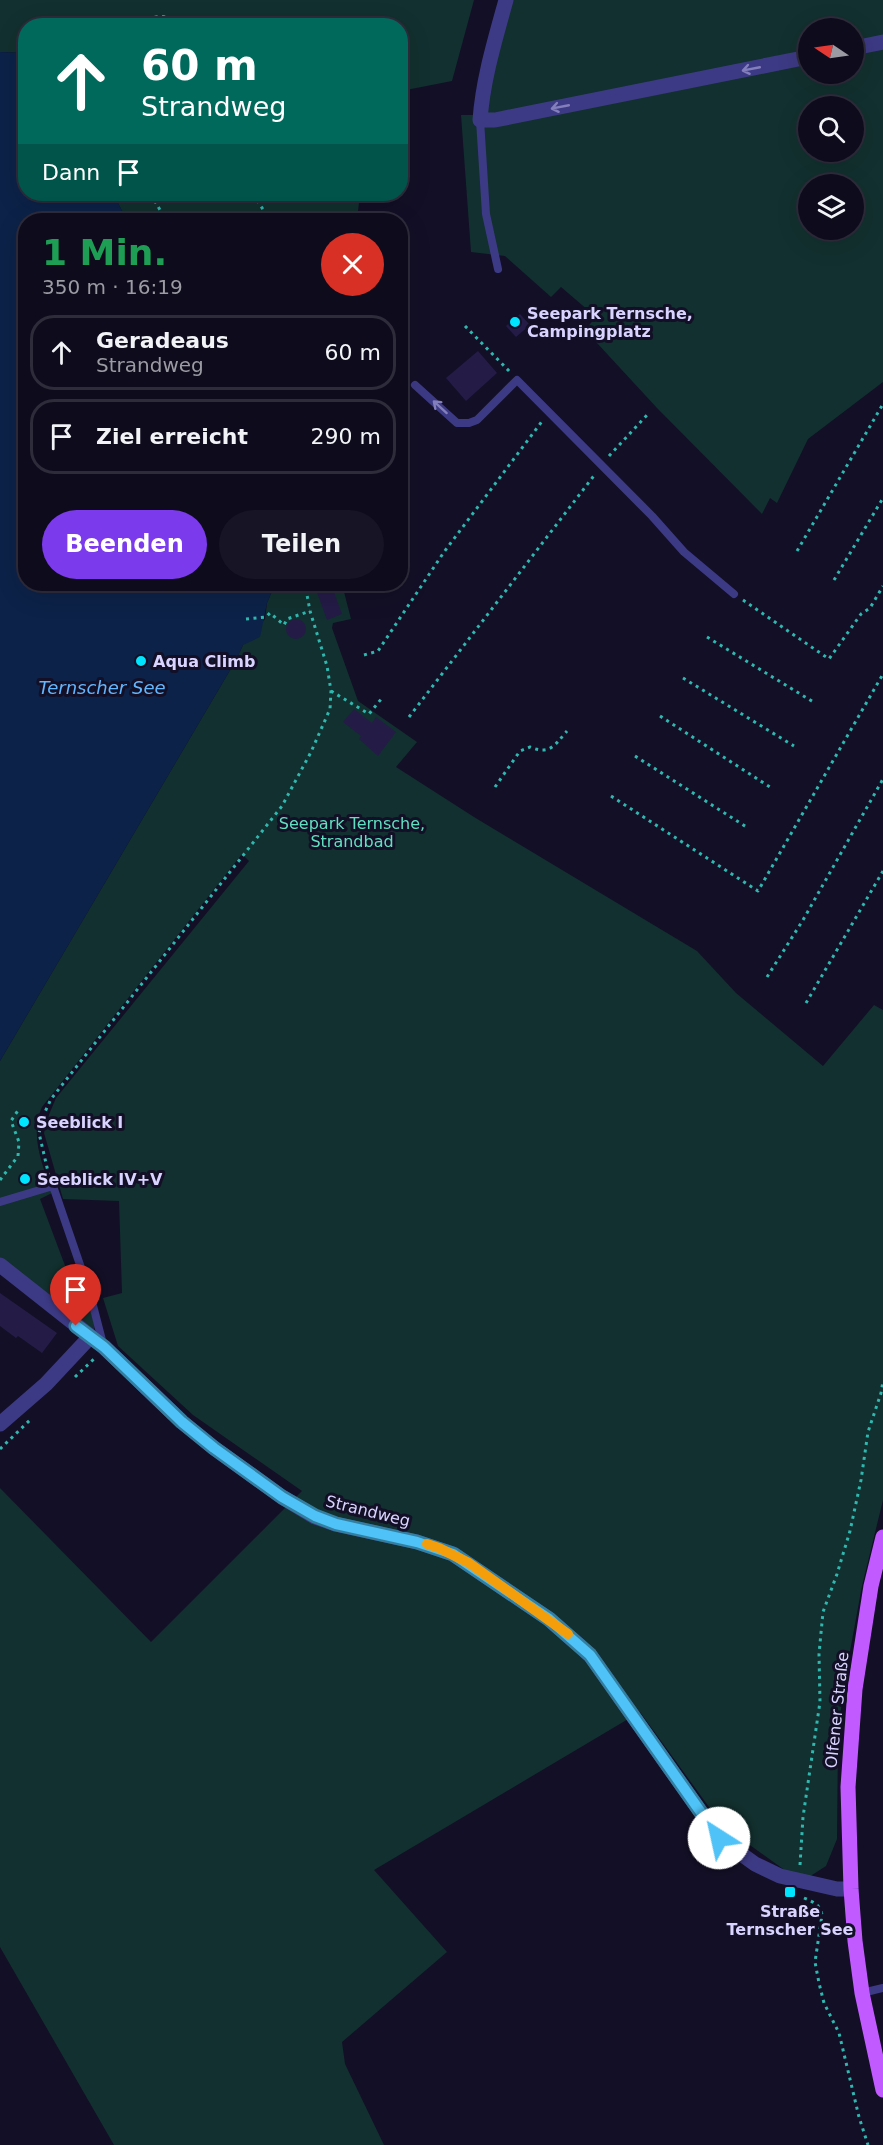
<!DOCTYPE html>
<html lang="de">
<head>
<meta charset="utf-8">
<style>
  body { margin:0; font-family:"DejaVu Sans",sans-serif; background:#171425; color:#f1f3f6; height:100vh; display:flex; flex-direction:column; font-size:22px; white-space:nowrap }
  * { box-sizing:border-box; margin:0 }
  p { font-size:20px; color:#9b9ba3 }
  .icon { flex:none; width:33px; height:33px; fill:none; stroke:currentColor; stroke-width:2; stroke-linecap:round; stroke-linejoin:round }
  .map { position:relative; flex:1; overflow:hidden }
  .details { position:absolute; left:18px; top:213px; width:390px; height:378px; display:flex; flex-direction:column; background:#0e0b1c; border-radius:24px; box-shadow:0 6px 24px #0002,0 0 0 2px #2e2b3b }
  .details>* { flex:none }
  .banner { position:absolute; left:18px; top:18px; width:390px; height:183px; border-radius:24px; box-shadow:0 6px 24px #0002,0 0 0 2px #2e2b3b; background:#00695c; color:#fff; overflow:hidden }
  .needle { width:39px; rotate:283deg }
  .controls { position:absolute; left:798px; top:18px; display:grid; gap:12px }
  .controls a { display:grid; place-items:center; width:66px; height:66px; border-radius:50%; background:#0e0b1c; box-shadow:0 6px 24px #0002,0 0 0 2px #2e2b3b; font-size:30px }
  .pin { position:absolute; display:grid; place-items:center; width:51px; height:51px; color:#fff; margin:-62px -26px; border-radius:50% 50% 50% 0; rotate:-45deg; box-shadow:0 0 6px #0007 }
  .pin .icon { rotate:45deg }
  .me { position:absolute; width:66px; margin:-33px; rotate:325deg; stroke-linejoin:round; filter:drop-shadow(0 0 4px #0008) }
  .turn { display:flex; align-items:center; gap:21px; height:126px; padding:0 24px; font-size:27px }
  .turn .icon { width:78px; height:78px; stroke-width:2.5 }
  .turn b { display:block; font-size:42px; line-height:51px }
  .then { display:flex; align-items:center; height:57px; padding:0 24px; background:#0003; gap:12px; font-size:22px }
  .round { display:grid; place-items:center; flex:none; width:63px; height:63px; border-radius:32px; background:#171425 }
  .headline { display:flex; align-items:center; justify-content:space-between; height:102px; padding:0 24px }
  h1 { font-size:36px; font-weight:600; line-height:45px; color:#1e9e55 }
  .action { display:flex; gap:12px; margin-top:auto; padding:12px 24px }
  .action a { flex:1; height:69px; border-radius:36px; background:#7c3aed; color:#fff; font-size:24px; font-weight:600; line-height:69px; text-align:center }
  .action a+a { background:#171425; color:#f1f3f6 }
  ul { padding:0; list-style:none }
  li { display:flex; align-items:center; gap:18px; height:75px; margin:0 12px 9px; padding:0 12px; border:3px solid #2e2b3b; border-radius:24px }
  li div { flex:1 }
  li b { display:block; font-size:22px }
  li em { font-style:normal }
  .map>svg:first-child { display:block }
  .green { fill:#12302f; fill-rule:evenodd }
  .water { fill:#0c2248 }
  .building { fill:#241b47 }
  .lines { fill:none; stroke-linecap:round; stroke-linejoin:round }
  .path { stroke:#2fb8b0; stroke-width:3; stroke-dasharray:3 4.5; stroke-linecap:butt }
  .service { stroke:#3d3a85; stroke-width:8 }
  .minor { stroke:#3d3a85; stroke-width:15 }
  .primary { stroke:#c25bff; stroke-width:15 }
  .oneway { stroke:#837fbc }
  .route-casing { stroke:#337fa1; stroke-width:15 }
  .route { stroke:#4fc3f7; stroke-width:10 }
  .slow { stroke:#f59e0b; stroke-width:10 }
  .poi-dot { fill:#00e5ff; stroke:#130f26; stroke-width:2 }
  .labels { text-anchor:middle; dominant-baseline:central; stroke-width:6; stroke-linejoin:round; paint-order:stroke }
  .poi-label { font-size:16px; font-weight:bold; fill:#d9d4ff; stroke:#130f26; text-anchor:start }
  .park-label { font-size:16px; fill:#5fe0c0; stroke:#130f26 }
  .street-label { font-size:16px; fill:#d9d4ff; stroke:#130f26 }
  .water-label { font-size:18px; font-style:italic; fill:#62b6ff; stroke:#130f26 }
</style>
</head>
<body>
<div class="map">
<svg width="883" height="2145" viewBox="0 0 883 2145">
  <rect width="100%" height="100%" fill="#130f26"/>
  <g class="green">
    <path d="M0,0h474l-22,81 -51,10 -1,-65h-374l-1,30 -2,-3 -23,-1z"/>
    <path d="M501,0h382v382l-75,57 -31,64 -7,-5 -8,16 -105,-106 -72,-78 11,-13 -35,-30 -10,10 -46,-41 -34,-4 -10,-137h14zM808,28h46v46h-46zM808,106h46v46h-46zM808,184h46v46h-46z"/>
    <path d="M113,194h247l-3,26h-230z"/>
    <path d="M275,584h67l9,35 -18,4 -1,5 26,73 59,41 -21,25 78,50 223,134 39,42 87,73 51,-61 9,5v490l-21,86 -19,103 -5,51 -1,99 -11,27 -17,11 -23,-6 -64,-46 -82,-113 -266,158 73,82 -105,90 3,22 39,81h-270l-114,-198v-459l151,154 151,-151 -109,-76 -75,-69 -15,-48 19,-5 -3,-92 -56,-2 -19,-66 4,-16 8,-19 193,-237 -7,-7 -200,253c-13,28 1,59 10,86l-12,6 36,96h10l9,32 -2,4 -93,-71v-199l236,-401 7,-15 22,-26 2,-16z"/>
  </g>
  <path class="water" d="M0,52l24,1 1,3 1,138h87l14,26h-101v364h249l-8,19 -7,34 -17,8 -7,15 -236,401z"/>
  <g class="building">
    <path d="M520,314l10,11 -14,12 -10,-11z"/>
    <path d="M478,351l19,22 -31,28 -20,-23z"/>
    <path d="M314,584h17l11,30 -15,6z"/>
    <circle cx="296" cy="629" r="10"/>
    <path d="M354,709l18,14 4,-6 20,15 -18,24 -19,-17 2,-3 -18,-14z"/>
    <path d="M0,1293l57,40 -15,20 -24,-17 -2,2 -16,-12z"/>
  </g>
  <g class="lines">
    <g class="path">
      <path d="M134,26c20,-10 30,-15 48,0"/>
      <path d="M151,194l9,16 9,10"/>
      <path d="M253,194l17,26"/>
      <path d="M465,326l45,46"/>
      <path d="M609,456l39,-42"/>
      <path d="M797,551l86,-147"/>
      <path d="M834,580l49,-82"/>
      <path d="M743,600l86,59 32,-45 9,-6 13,-22"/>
      <path d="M246,619l20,-2 4,-4 14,12 3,-6 23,-8"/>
      <path d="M707,637l108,66"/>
      <path d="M364,655l14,-4 66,-99 99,-132"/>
      <path d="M683,678l111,68"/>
      <path d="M331,691l38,23 13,-16"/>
      <path d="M660,716l113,73"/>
      <path d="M409,717l187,-244"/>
      <path d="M635,756l113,72"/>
      <path d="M495,787l25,-36 10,-4c20,8 24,-1 37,-16"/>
      <path d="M611,796l147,95 125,-217"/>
      <path d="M767,977l36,-57 80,-141"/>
      <path d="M806,1003l77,-132"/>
      <path d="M49,1176l-10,-43 5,-19 7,-15 231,-293 29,-54 19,-43 1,-18 -4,-25 -17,-55 -5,-27"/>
      <path d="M0,1180l18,-24 1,-14 -8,-21 8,-12"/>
      <path d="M75,1377l19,-18"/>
      <path d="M0,1449l31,-30"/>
      <path d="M800,1865l3,-48 17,-115 -1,-48 4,-42 14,-38 13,-43 11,-51 7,-48 13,-39 2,-12"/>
      <path d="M804,1898c9,4 16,6 18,17l-7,47 4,21 5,20 15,30 20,84 9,28"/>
    </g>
    <g class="service">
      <path d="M480,120l6,94 12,55"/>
      <path d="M415,385l42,38h12l8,-3 40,-40 135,136 32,36 50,42"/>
      <path d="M0,1202l53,-16 37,108 13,50"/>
      <path d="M62,1314c3,-18 8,-27 28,-20"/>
      <path d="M862,1993l21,-5"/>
    </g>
    <g class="minor">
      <path d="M506,0c-11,40 -23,79 -26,120h15l313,-63"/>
      <path d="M854,48l29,-6"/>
      <path d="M0,1265l104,82 78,75 32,26 68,49 33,20 20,7 82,18 36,12 96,65 41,36 129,183 36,26 25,12 57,13h14"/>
      <path d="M0,1424l46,-40 44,-47"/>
    </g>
    <path class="primary" d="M883,1537l-12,49 -16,103 -7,98 3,102 4,52 7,52 21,97"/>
  </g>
  <defs><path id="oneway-shaft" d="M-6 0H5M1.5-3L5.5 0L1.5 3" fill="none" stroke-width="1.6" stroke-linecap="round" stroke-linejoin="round" transform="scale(1.5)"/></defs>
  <g class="oneway">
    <use href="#oneway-shaft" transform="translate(751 69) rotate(169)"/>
    <use href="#oneway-shaft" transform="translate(560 107) rotate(169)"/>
    <use href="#oneway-shaft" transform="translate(440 407) rotate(-138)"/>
  </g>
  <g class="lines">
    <defs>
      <path id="route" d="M76,1326l28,21 78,75 32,26 68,49 33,19 21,8 81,18 36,12 96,65 41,36 129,183"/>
    </defs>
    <use href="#route" class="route-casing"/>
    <use href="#route" class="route"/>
    <path class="slow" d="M427,1544l12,4 30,15 99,71"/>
  </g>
  <g class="poi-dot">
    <circle cx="515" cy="322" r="6"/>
    <circle cx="141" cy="661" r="6"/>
    <circle cx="24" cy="1122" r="6"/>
    <circle cx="25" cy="1179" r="6"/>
    <rect x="784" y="1886" width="12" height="12" rx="3"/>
  </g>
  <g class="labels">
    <g class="poi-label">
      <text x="527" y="313">Seepark Ternsche,<tspan x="527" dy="18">Campingplatz</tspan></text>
      <text x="153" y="661">Aqua Climb</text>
      <text x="36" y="1122">Seeblick I</text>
      <text x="37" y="1179">Seeblick IV+V</text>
      <text x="790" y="1911" text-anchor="middle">Straße<tspan x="790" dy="18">Ternscher See</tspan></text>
    </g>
    <g class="park-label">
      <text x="352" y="823">Seepark Ternsche,<tspan x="352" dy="18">Strandbad</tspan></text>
    </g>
    <g class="street-label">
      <text transform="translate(368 1511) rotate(14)">Strandweg</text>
      <text transform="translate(837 1710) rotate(-84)">Olfener Straße</text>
    </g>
    <g class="water-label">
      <text x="102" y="687">Ternscher See</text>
    </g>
  </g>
</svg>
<div class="controls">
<a><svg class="needle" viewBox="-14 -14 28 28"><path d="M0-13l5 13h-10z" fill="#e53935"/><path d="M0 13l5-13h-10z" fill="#9b9ba3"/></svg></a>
<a><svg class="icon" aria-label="search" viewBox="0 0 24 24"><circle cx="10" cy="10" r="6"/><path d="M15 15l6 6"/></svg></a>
<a><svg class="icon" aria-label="layers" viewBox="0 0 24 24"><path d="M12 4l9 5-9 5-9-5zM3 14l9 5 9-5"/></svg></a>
</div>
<div class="pin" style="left:76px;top:1326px;background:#d93025"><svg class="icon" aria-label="arrive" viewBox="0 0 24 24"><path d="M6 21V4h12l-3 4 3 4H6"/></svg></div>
<svg class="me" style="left:719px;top:1838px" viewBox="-20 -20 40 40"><circle r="19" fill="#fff"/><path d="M0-13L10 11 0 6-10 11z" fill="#4fc3f7"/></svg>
<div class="banner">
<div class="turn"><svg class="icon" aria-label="ahead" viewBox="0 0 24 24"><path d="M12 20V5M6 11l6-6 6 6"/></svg><div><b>60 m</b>Strandweg</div></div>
<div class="then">Dann<svg class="icon" aria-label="arrive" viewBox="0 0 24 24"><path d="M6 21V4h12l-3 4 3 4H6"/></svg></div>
</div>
<section class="details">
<div class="headline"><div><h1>1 Min.</h1><p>350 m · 16:19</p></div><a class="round" style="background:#d93025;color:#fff"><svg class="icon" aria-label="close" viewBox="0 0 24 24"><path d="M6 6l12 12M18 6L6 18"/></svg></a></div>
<ul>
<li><svg class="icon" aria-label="ahead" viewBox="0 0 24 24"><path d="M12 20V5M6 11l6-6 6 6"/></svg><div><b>Geradeaus</b><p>Strandweg</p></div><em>60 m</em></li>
<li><svg class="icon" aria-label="arrive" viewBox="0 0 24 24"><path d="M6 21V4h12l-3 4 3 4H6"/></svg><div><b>Ziel erreicht</b></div><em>290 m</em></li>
</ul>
<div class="action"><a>Beenden</a><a>Teilen</a></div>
</section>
</div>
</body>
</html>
